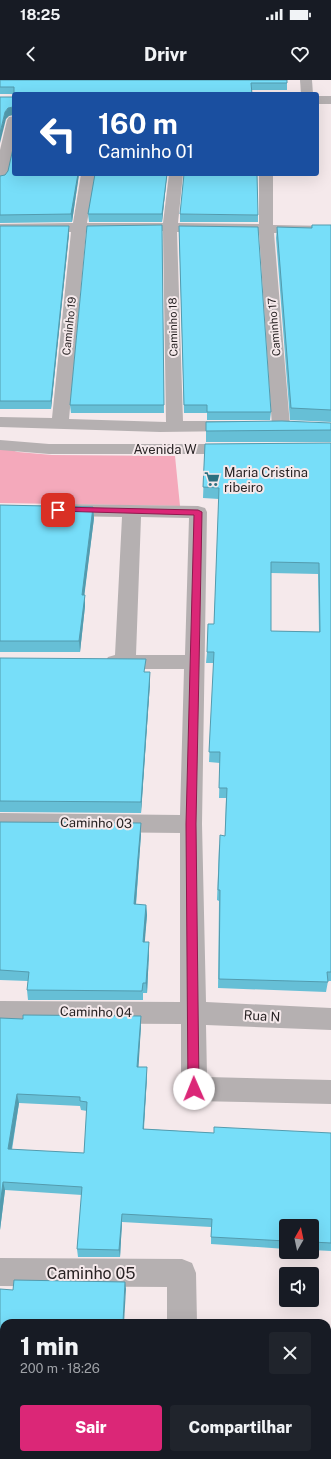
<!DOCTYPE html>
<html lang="pt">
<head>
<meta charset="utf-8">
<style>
  body { margin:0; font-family:"Public Sans",sans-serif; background:#20242c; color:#f1f3f6; height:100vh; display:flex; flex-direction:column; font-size:15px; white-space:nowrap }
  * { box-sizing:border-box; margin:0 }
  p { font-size:13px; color:#9ea1a6 }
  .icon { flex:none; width:22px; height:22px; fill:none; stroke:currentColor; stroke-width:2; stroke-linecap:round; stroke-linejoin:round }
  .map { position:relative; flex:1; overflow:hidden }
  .panel { position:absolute; left:0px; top:1239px; width:331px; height:140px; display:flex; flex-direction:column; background:#171b24; border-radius:12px 12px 0 0; box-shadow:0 4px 16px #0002 }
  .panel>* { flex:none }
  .banner { position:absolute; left:12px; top:12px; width:307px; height:84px; border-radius:4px; box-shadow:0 4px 16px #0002; background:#1a4fa0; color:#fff; overflow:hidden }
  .needle { width:26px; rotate:9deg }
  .fabs { position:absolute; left:279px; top:1139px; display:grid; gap:8px }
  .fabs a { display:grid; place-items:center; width:40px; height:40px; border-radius:4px; background:#171b24; box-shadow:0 4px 16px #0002; font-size:20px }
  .pin { position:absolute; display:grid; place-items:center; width:34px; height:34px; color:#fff; margin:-17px; border-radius:8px; box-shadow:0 2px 6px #0006 }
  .me { position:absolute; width:44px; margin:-22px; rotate:359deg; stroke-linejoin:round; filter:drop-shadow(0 0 3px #0008) }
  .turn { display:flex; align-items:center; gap:14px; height:84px; padding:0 20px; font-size:18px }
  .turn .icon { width:52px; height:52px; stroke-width:2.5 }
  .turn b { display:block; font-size:28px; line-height:34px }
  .round { display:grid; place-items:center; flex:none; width:42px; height:42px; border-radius:4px; background:#20242c }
  .head { display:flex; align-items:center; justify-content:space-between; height:68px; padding:0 20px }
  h1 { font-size:24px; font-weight:800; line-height:30px }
  .action { display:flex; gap:8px; margin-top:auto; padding:8px 20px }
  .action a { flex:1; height:46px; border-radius:4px; background:#db2777; color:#fff; font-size:16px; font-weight:800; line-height:46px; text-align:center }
  .action a+a { background:#20242c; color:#f1f3f6 }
  .status { display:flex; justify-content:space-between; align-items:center; height:28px; padding:0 20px; background:#171b24; direction:ltr }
  .status svg { height:11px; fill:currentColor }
  header { display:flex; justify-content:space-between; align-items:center; height:52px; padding:0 20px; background:#171b24; font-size:18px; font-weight:800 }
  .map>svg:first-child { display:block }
  .green { fill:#f4a9bb }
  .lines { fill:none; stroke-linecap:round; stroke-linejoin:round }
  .street { fill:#b5b0b1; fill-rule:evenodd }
  .wall { fill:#66bfd6; fill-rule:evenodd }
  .shaded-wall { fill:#539bae }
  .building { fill:#77def9; stroke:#539bae; fill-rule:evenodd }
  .route { fill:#db2777; stroke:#8e194d }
  .labels { text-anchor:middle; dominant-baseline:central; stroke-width:4; stroke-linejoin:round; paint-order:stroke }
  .far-street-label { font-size:11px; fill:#282324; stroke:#f5e9eb }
  .street-label { font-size:13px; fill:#282324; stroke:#f5e9eb }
  .poi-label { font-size:13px; fill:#282324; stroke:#f5e9eb; text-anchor:start }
  .near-street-label { font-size:16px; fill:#282324; stroke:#f5e9eb }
</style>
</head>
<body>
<div class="status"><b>18:25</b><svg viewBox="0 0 49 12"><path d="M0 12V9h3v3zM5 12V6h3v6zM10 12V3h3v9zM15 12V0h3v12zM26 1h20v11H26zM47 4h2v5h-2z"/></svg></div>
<header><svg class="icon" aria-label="back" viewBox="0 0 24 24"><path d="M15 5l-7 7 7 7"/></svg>Drivr<svg class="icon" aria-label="heart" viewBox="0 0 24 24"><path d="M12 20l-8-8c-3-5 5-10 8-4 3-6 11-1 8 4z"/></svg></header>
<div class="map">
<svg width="331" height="1379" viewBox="0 0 331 1379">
  <rect width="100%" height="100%" fill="#f5e9eb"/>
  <path class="green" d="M0,367l18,5 34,3 123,1 5,50 -180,-3z"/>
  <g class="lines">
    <g class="street">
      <path d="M300,0h12l1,14h-12z"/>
      <rect x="317" y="16" width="14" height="8"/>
      <path d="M14,36v32l-7,30 -2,3 -5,1v-32l7,-30 2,-3z"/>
      <path d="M81,94h14l-8,49h76l6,-49h14l-5,49 81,1v-50h14v51l58,1v8l-57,-1 16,193 -3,4 -6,1 -6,-1 -3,-4 -13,-193 -82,-1 6,189h53l6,1 3,4 -3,4 -6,1 -76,1 -160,-5v-10l52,1 19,-186h-71v-8l73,-1zM163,151l3,191 -97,-3 17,-187z"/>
      <path d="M0,360l49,4h186l6,1 3,4 -3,4 -6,1h-186l-49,-4z"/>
      <path d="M63,424l135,2 7,2 2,4 -5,312 4,178 125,6v22l-125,-5 1,52 124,3v24l-137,-3 -9,-3 -4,-9v-65l-181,-1v-22l180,1v-169l-180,-2v-18l180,2 4,-146h-69l-7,-2 -3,-5 3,-5 7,-2 7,-138 -59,-1 -7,-2 -2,-4 2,-4zM141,437l48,1 -4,137h-49z"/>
      <path d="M0,1178l182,1 10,4 4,10 1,50h-30v-36l-167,-1z"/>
      <rect x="167" y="1375" width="32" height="4"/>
    </g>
  </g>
  <g class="wall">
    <path d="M0,0l287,3v7h-35v4h-252z"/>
    <path d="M79,94l-7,48 -72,1v-47z"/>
    <path d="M95,94h72l-5,48h-73l-1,-8z"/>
    <path d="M180,134l78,1v7h-78z"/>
    <path d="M162,145l2,188h-93l-1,-8z"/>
    <path d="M312,145h19v197l-41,-2 -14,-182 1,-11 34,1z"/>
    <path d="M0,146h69v8l-18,175h-51z"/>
    <path d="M179,146l92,186 -1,8h-63v-7h-23z"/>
    <path d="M206,342l125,1v19h-125z"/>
    <path d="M331,363v538h-3l-2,11 -108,-4 1,-87 -2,-1 2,-54 6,-10 1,-38h-7l1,-35 -11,-1 5,-99h-8l1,-11 7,-28 5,-125 -16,-1 2,-54zM271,493l47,1 1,58 -48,-1z"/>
    <path d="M0,425l93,2 1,11 -10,77 1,11 -5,46h-80z"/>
    <path d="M0,578l146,14 4,11 -9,130 -141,-1z"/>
    <path d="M0,742l141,12 -5,71h10l1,10 -3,27 5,10 -2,41h-4v7h-115l-1,-10 1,-9 -28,-1z"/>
    <path d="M0,938l141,7 -3,42 9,9 -3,53 70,4h117v118l-19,-1v-24h-26v23l-75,-5v-17l-89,-5 -2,35h-42l-1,-8 5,-54 -77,-5 -5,40zM19,1023l61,3 1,4 6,1 -3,42 -72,-3z"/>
  </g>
  <g class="shaded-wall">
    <path d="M13,27l1,8 -5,1 -3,3 -6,24v-10l5,-21 3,-4z"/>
    <path d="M78,94h1l-7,48 -1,-8z"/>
    <path d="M167,94l-5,48v-8z"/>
    <path d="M69,146v8l-18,175v-8z"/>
    <path d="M93,427l1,11 -11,88 -1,-11z"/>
    <path d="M85,515v11l-5,46 -1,-11z"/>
    <path d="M150,592v11l-9,130v-11z"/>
    <path d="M141,743v11l-6,81 -1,-11z"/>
    <path d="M146,825l1,10 -3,37 -1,-10z"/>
    <path d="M149,862v10l-2,41 -1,-10z"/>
    <path d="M141,936v9l-3,51 -1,-9z"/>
    <path d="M147,987v9l-4,62v-9z"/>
    <path d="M17,1014l2,9 -9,55 -2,-9z"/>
    <path d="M3,1102l2,8 -5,40v-24z"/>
    <path d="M122,1134v8l-2,35 -1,-7z"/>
    <path d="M125,1202l1,7 -2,34h-1z"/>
  </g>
  <g class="building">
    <path d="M0,0h287v3h-36l1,11h-238v-7h-14z"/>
    <path d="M0,17h14v11l-1,-1 -5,1 -3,4 -5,21z"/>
    <path d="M14,64v30h64l-7,40 -71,1v-39l5,-1 3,-4z"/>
    <path d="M95,94h72l-5,40h-74z"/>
    <path d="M184,94h73l1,41 -78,-1z"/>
    <path d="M162,145l2,180h-94l17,-179z"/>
    <path d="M312,145h19v185l-40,-2 -14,-181 35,1z"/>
    <path d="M0,146h69l-18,175h-51z"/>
    <path d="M179,146l79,1 13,185h-64v-7h-23z"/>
    <path d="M282,341l49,2v7l-125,1v-9z"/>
    <path d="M331,363v529h-4l1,10 -109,-3 1,-89h-2l2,-55 5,1 2,-48h-8l1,-36h-11l5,-100h-7l1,-28h6l5,-136 -16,-1 2,-43zM271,482l48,1 1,69 -49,-1z"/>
    <path d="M0,425l93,2 -11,88h3l-6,46h-79z"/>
    <path d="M0,578l146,1 -2,13h6l-9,130 -141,-1z"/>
    <path d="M0,742l141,1 -7,81 12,1 -3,37h6l-3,41h-3l-1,8 -115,-1 2,-18 -29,-2z"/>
    <path d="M23,935l118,1 -4,51h10l-4,62 71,4v-6l117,6v110l-19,-1v-16h-26v15l-75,-4 1,-18 -90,-5 -3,36 -42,-1 5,-62 -79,-5 -3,24v-188l23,1zM17,1014l63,3v4l7,1 -3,51 -76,-4z"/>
    <path d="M14,1200l111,2 -2,41h-119v132h118l-1,4h-121v-170l13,1z"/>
  </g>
  <path class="route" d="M58,427l140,3 4,2 -6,312 3,265 -1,4 -4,1 -4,-1 -2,-4 -2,-265 8,-309 -138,-4 -1,-1z"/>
  <defs>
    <symbol id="supermarket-bare" viewBox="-9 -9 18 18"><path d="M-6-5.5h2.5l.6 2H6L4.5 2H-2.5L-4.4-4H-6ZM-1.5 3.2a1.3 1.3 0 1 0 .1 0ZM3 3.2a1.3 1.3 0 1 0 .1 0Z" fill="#2c6f80" stroke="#f5e9eb" stroke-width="2.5" paint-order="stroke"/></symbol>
  </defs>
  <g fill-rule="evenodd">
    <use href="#supermarket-bare" x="201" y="388" width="22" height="22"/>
  </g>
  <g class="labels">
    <g class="far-street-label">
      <text transform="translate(69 246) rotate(-84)">Caminho 19</text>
      <text transform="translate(173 247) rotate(-91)">Caminho 18</text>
      <text transform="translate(274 247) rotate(-95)">Caminho 17</text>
    </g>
    <g class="street-label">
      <text x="165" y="369">Avenida W</text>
      <text transform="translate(96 743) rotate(1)">Caminho 03</text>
      <text transform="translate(96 932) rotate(1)">Caminho 04</text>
      <text transform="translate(262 936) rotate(3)">Rua N</text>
    </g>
    <g class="poi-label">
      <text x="224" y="392">Maria Cristina<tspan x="224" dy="15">ribeiro</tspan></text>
    </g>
    <g class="near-street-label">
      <text x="91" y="1193">Caminho 05</text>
    </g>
  </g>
</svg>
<div class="fabs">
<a><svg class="needle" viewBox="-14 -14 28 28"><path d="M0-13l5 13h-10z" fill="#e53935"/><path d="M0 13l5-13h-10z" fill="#9ea1a6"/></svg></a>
<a><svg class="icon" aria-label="sound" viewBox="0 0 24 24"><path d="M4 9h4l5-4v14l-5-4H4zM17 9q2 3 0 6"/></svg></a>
</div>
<div class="pin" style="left:58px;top:430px;background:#d93025"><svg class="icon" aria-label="arrive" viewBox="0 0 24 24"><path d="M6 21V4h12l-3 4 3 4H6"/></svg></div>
<svg class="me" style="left:194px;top:1009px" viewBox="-20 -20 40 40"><circle r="19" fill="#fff"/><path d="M0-13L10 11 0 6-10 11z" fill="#db2777"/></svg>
<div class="banner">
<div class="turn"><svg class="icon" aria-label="left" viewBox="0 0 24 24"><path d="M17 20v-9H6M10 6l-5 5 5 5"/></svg><div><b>160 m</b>Caminho 01</div></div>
</div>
<section class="panel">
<div class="head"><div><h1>1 min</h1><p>200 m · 18:26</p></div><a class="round"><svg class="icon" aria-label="close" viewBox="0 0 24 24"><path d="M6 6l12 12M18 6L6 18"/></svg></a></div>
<div class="action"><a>Sair</a><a>Compartilhar</a></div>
</section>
</div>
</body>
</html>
